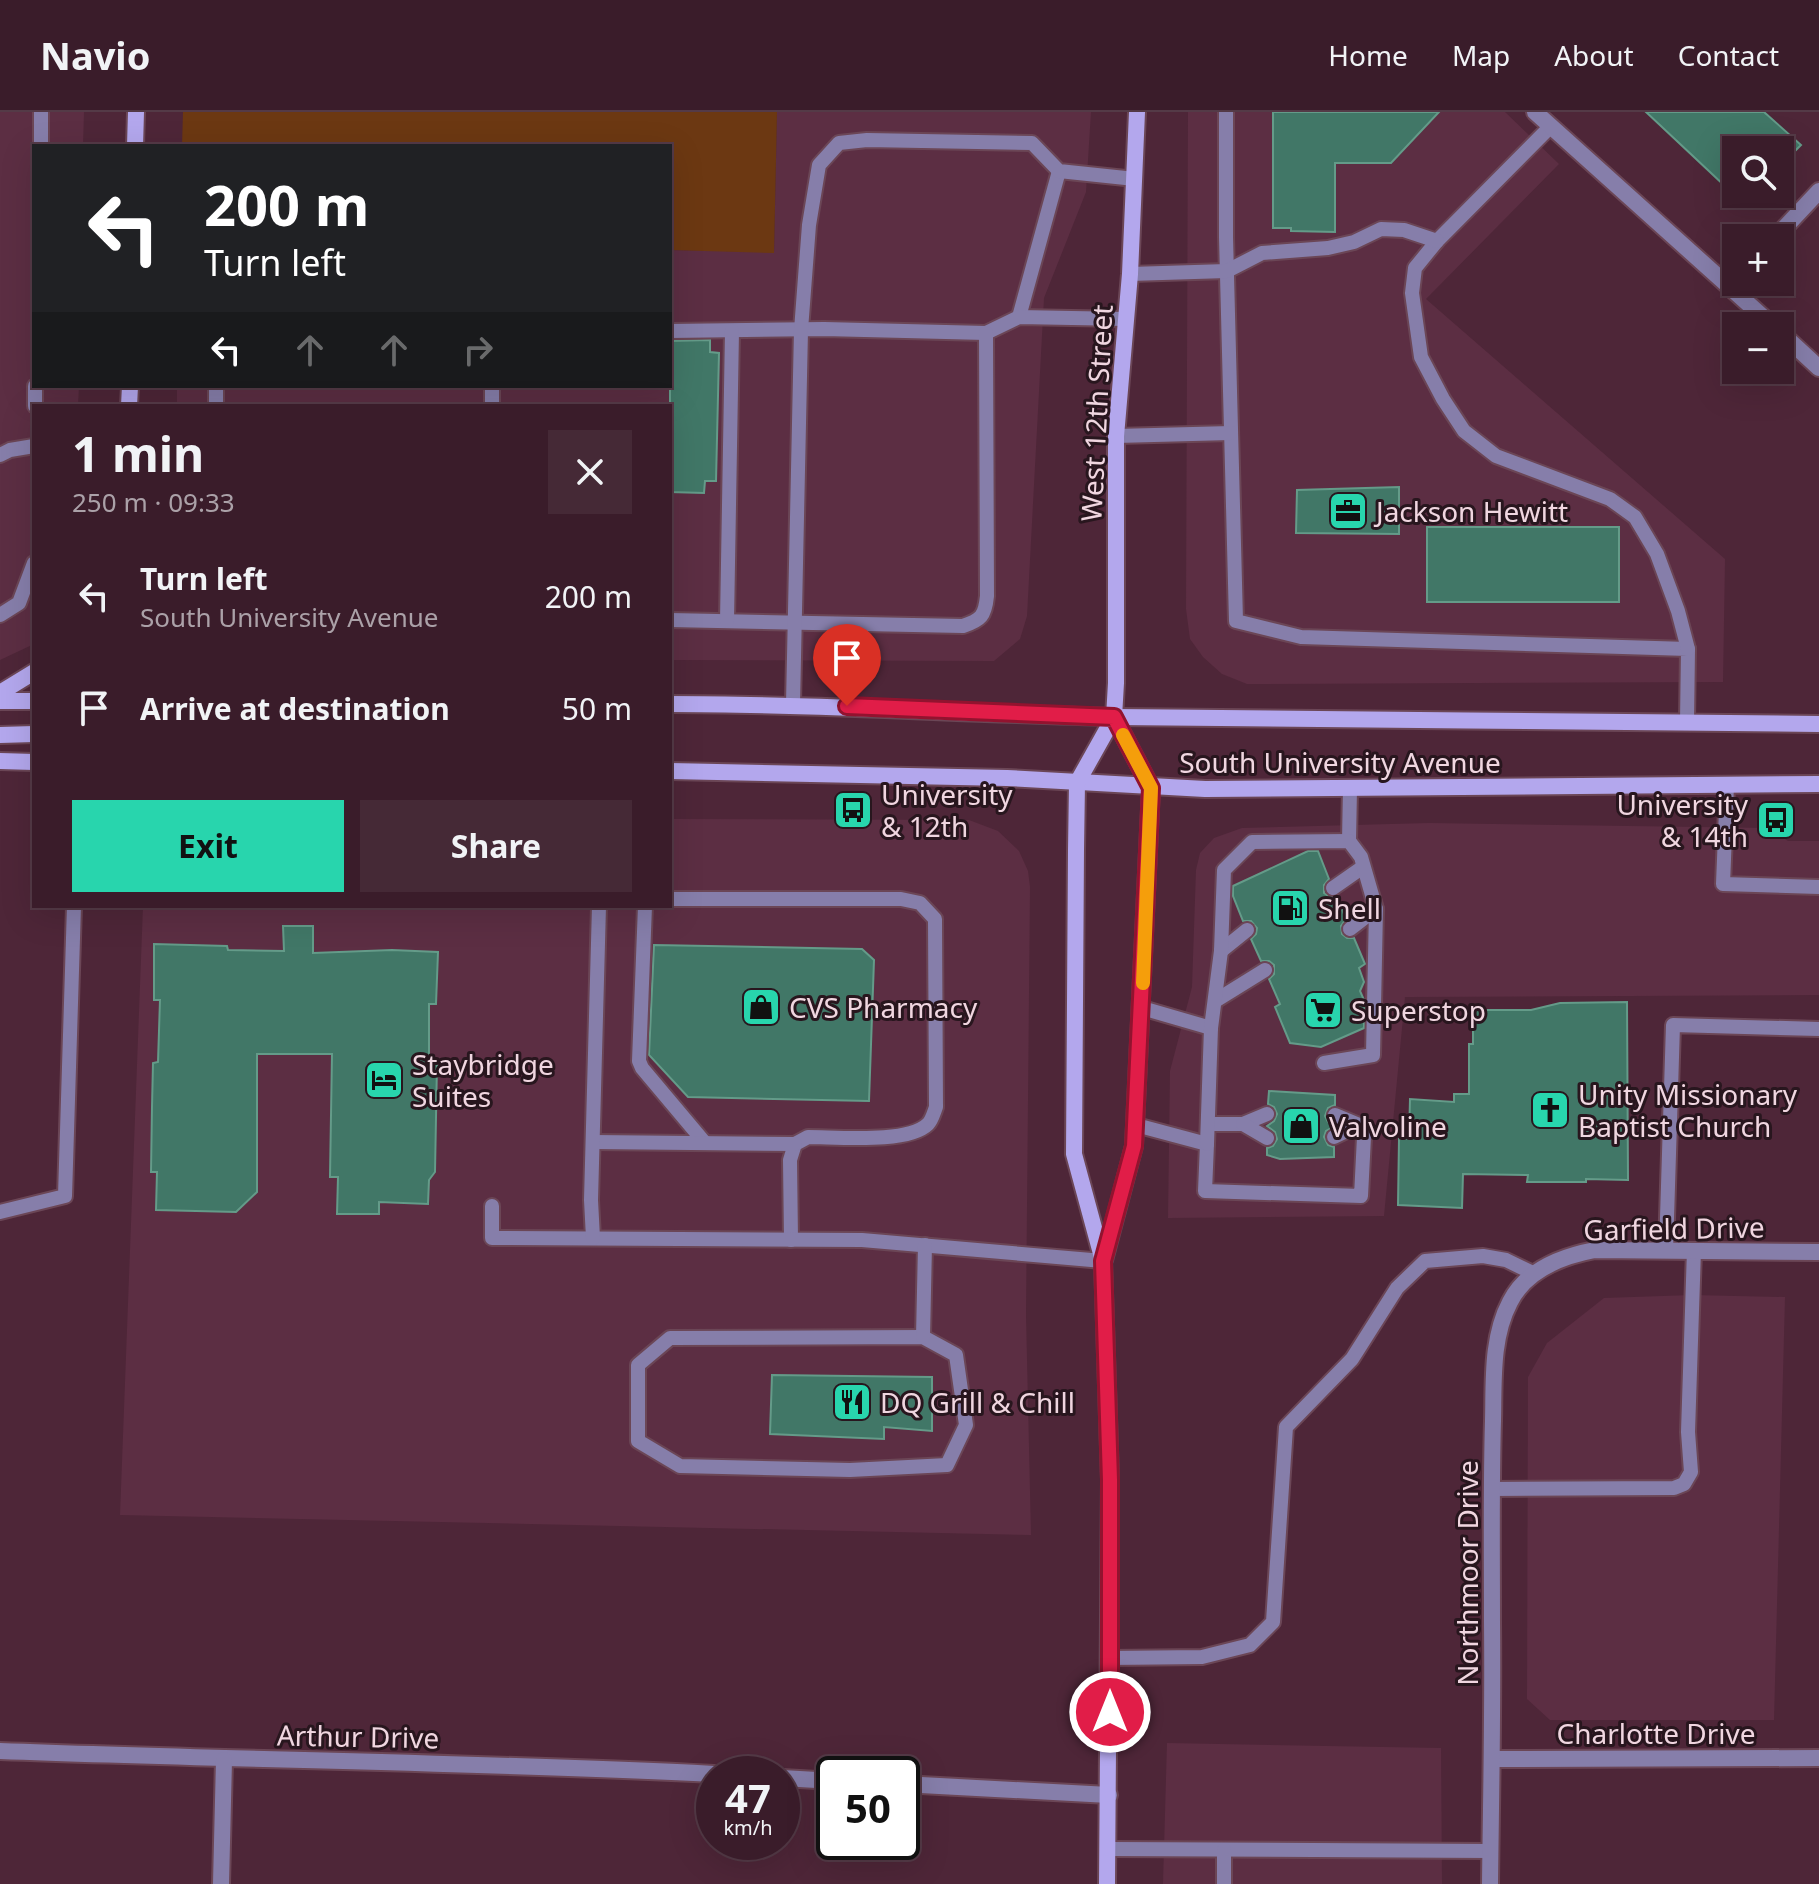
<!DOCTYPE html>
<html lang="en">
<head>
<meta charset="utf-8">
<style>
  body { margin:0; font-family:"Noto Sans",sans-serif; background:#452936; color:#f1f3f6; height:100vh; display:flex; flex-direction:column; font-size:30px; white-space:nowrap }
  * { box-sizing:border-box; margin:0 }
  p { font-size:26px; color:#aba1a8 }
  .icon { flex:none; width:44px; height:44px; fill:none; stroke:currentColor; stroke-width:2; stroke-linecap:round; stroke-linejoin:round }
  .map { position:relative; flex:1; overflow:hidden }
  .drawer { position:absolute; left:32px; top:292px; width:640px; height:504px; display:flex; flex-direction:column; background:#3a1c2a; border-radius:0px; box-shadow:0 8px 32px #0002,0 0 0 2px #543a47 }
  .drawer>* { flex:none }
  .top-card { position:absolute; left:32px; top:32px; width:640px; height:244px; border-radius:0px; box-shadow:0 8px 32px #0002,0 0 0 2px #543a47; background:#202124; color:#fff; overflow:hidden }
  .tools { position:absolute; left:1722px; top:24px; display:grid; gap:16px }
  .tools a { display:grid; place-items:center; width:72px; height:72px; border-radius:0px; background:#3a1c2a; box-shadow:0 8px 32px #0002,0 0 0 2px #543a47; font-size:40px }
  .speed { position:absolute; left:696px; top:1644px; display:flex; gap:16px; font-size:40px; font-weight:700; text-align:center }
  .speed>* { display:grid; place-content:center; width:104px; height:104px; border-radius:50%; background:#3a1c2a; box-shadow:0 8px 32px #0002,0 0 0 2px #543a47; line-height:1 }
  .speed small { font-size:20px; font-weight:400 }
  .speed .limit { border:4px solid #111; border-radius:12px; background:#fff; color:#111 }
  .pin { position:absolute; display:grid; place-items:center; width:68px; height:68px; color:#fff; margin:-82px -34px; border-radius:50% 50% 50% 0; rotate:-45deg; box-shadow:0 0 8px #0007 }
  .pin .icon { rotate:45deg }
  .me { position:absolute; width:88px; margin:-44px; rotate:0deg; stroke-linejoin:round; filter:drop-shadow(0 0 6px #0008) }
  .turn { display:flex; align-items:center; gap:28px; height:168px; padding:0 40px; font-size:36px }
  .turn .icon { width:104px; height:104px; stroke-width:2.5 }
  .turn b { display:block; font-size:56px; line-height:68px }
  .lanes { display:flex; align-items:center; height:76px; padding:0 40px; background:#0003; justify-content:center; gap:40px; direction:ltr }
  .lanes .off { opacity:.35 }
  .round { display:grid; place-items:center; flex:none; width:84px; height:84px; border-radius:0px; background:#452936 }
  .head { display:flex; align-items:center; justify-content:space-between; height:136px; padding:0 40px }
  h1 { font-size:48px; font-weight:700; line-height:60px }
  .button { display:flex; gap:16px; margin-top:auto; padding:16px 40px }
  .button a { flex:1; height:92px; border-radius:0px; background:#28d5ad; color:#111; font-size:32px; font-weight:700; line-height:92px; text-align:center }
  .button a+a { background:#452936; color:#f1f3f6 }
  ul { padding:0; list-style:none }
  li { display:flex; align-items:center; gap:24px; height:112px; padding:0 40px }
  li div { flex:1 }
  li b { display:block; font-size:30px }
  li em { font-style:normal }
  header { display:flex; align-items:center; gap:48px; box-sizing:border-box; height:112px; padding:0 40px; background:#3a1c2a; border-bottom:2px solid #543a47 }
  header strong { font-size:38px }
  nav { display:flex; gap:44px; margin-inline-start:auto; font-size:28px }
  .map>svg:first-child { display:block }
  .built { fill:#5c2e43 }
  .green { fill:#6c3812 }
  .building { fill:#417767; stroke:#649b89; stroke-width:2 }
  .lines { fill:none; stroke-linecap:round; stroke-linejoin:round }
  .lane-casing { stroke:#6b4656; stroke-width:18 }
  .street-casing { stroke:#6b4656; stroke-width:20 }
  .secondary-casing { stroke:#6b4656; stroke-width:20 }
  .lane { stroke:#867eaa; stroke-width:14 }
  .street { stroke:#867eaa; stroke-width:16 }
  .secondary { stroke:#b3a7ed; stroke-width:16 }
  .route-casing { stroke:#92132f; stroke-width:20 }
  .route { stroke:#e11d48; stroke-width:14 }
  .slow { stroke:#f59e0b; stroke-width:14 }
  .labels { text-anchor:middle; dominant-baseline:central; stroke-width:6; stroke-linejoin:round; paint-order:stroke }
  .street-label { font-size:28px; fill:#f0d6e0; stroke:#28161e }
  .poi-label { font-size:28px; fill:#f0d6e0; stroke:#28161e; text-anchor:start }
</style>
</head>
<body>
<header>
<strong>Navio</strong>
<nav><a>Home</a><a>Map</a><a>About</a><a>Contact</a></nav>
</header>
<div class="map">
<svg width="1819" height="1772" viewBox="0 0 1819 1772">
  <rect width="100%" height="100%" fill="#4e2638"/>
  <g class="built">
    <path d="M0,0h84l-1,34h-49v240h45l-1,20h-44v238l-34,16z"/>
    <path d="M777,0h314l-5,80 -42,106 -17,318 -7,23 -26,22 -324,-1v-254h-493v-20h493v-136l104,2z"/>
    <path d="M1188,0h317l54,52 -133,135 299,260 -2,123 -476,2 -25,-10 -19,-17 -13,-18 -4,-30z"/>
    <path d="M670,707l299,1 29,11 21,20 9,20 2,16 -4,428 5,220 -911,-20 23,-609h527z"/>
    <path d="M1429,711l340,5 19,13h31v154l-414,2 -21,219 -216,2 2,-147 22,-84 4,-117 4,-17 14,-15 28,-10z"/>
    <path d="M1692,1183l93,2 -11,423h-224l-23,-21 1,-322 19,-34 57,-45z"/>
    <path d="M1167,1631l274,5 1,136h-279z"/>
  </g>
  <path class="green" d="M183,0h594l-3,141 -104,-3v-104h-488z"/>
  <g class="building">
    <path d="M1273,0h166l-48,51h-56v69l-44,-1v-3h-18z"/>
    <path d="M1646,0h118l37,33 -21,21v-16h-44v44h16l-9,9z"/>
    <path d="M710,228v12l9,1 -3,128h-11l-1,12 -34,-1v-151z"/>
    <path d="M1399,375v47l-103,-1 1,-43z"/>
    <rect x="1427" y="415" width="192" height="75"/>
    <path d="M1308,739h10l11,28 -5,6v8l6,4h7l9,22 -5,7 1,8 5,4h7l11,26 -6,4 5,14 -4,9 4,9v28l-43,19 -31,-4 -15,-36 5,-3 -11,-25 5,-5v-9l-5,-4h-8l-10,-22 5,-5 1,-6 -6,-7h-8l-10,-25v-10z"/>
    <path d="M283,814h30v27l79,-3 46,2 -2,52h-7v59h8l-2,109 -6,8 -1,24 -49,-2v12h-42l1,-37h-8l2,-123h-75v138l-21,20 -80,-2 1,-38h-6l1,-65 1,-44 5,-1 2,-62h-6v-56l73,2 1,4 56,1z"/>
    <path d="M654,833l208,4 12,11 -5,141 -181,-4 -39,-42z"/>
    <path d="M1627,890l1,178 -42,-1v3h-59l1,-7 -65,-1 -1,34 -64,-3 1,-66h10l1,-40 44,3v-8h15v-50h4v-34h58l29,-7z"/>
    <path d="M1269,979l66,4v10l-7,3 -3,8 3,6 7,4 -9,5 -2,6 4,8 6,2v10l-54,2 -13,-4v-7l6,-2 4,-7 -2,-7 -8,-6 7,-5 3,-7 -3,-7 -6,-3z"/>
    <path d="M772,1263l160,2v54l-48,-4v12l-114,-5z"/>
  </g>
  <g class="lines">
    <defs>
      <g id="lane">
        <path d="M1226,0v125l10,384 65,16 387,12 -1,73"/>
        <path d="M1551,14l-114,115 -22,27 -3,25 9,64 22,42 21,32 32,25 114,43 25,18 22,37 21,57 10,38"/>
        <path d="M41,34v-34"/>
        <path d="M1130,162l97,-3 35,-18 66,-5 26,-6 27,-13 23,1 33,11"/>
        <path d="M1019,205l40,-146"/>
        <path d="M670,219l154,-2 162,4 33,-16 106,2"/>
        <path d="M35,294v-20"/>
        <path d="M216,294v-20"/>
        <path d="M492,294v-20"/>
        <path d="M1116,324l115,-3"/>
        <path d="M0,343l10,-5 24,-4"/>
        <path d="M0,503l19,-12 15,-40"/>
        <path d="M670,508l293,6c18,-6 22,-10 24,-30l-1,-263"/>
        <path d="M727,509l5,-290"/>
        <path d="M793,592l8,-374 8,-105 10,-60 20,-22 28,-3 165,3 27,28 76,8"/>
        <path d="M1727,673l-4,99 96,3"/>
        <path d="M1349,729l1,-53"/>
        <path d="M1333,776l30,-21"/>
        <path d="M670,787h231l19,4 15,16 1,188c-2,5 -4,13 -8,17 -20,20 -91,13 -120,13l-13,7 -5,16 1,80"/>
        <path d="M645,794l-6,155 3,7 63,75"/>
        <path d="M1350,817l26,-20"/>
        <path d="M1221,839l26,-21"/>
        <path d="M1215,889l50,-31"/>
        <path d="M1142,896l69,20"/>
        <path d="M1208,1012h35l24,-10"/>
        <path d="M1243,1012l24,14"/>
        <path d="M1136,1013l71,19 -2,47 156,5 3,-59 -5,-12 -24,-10"/>
        <path d="M1334,1025l25,-12"/>
        <path d="M593,1030l202,2"/>
        <path d="M1207,1032l4,-116 10,-77 3,-81 28,-28 97,-1 12,16 15,52 -3,146 -49,8"/>
        <path d="M492,1094v32l370,2 241,21"/>
        <path d="M0,1100l65,-16 9,-290"/>
        <path d="M593,1126l-2,-38 8,-294"/>
        <path d="M1666,1138l7,-225 146,4"/>
        <path d="M923,1225l33,18 10,70 -19,40 -97,5 -170,-4 -42,-25v-76l32,-27z"/>
        <path d="M923,1225l2,-92"/>
        <path d="M1491,1377l183,-1 10,-4 7,-12 -3,-40 6,-182"/>
        <path d="M1110,1546l92,-1 48,-12 23,-23 13,-195 66,-68 45,-71 28,-27 58,-5 23,4 29,14"/>
        <path d="M1108,1737l382,2"/>
        <path d="M1224,1772v-34"/>
      </g>
      <g id="street">
        <path d="M1535,0l238,214"/>
        <path d="M1775,126l44,-47"/>
        <path d="M1780,220l39,36"/>
        <path d="M0,1639c238,9 476,11 714,23"/>
        <path d="M1494,1647l325,-1"/>
        <path d="M782,1666l52,3"/>
        <path d="M902,1672l207,11"/>
        <path d="M221,1772l3,-124"/>
        <path d="M1490,1772c1,-87 3,-174 2,-262 0,-67 -1,-134 1,-201 1,-39 -2,-83 17,-119 16,-32 53,-46 85,-52l224,2"/>
      </g>
      <g id="secondary">
        <path d="M135,34l1,-34"/>
        <path d="M129,294l1,-20"/>
        <path d="M0,581l34,-21"/>
        <path d="M0,589h34"/>
        <path d="M670,592c149,0 298,10 447,13 234,4 468,3 702,7"/>
        <path d="M0,623l34,-1"/>
        <path d="M0,649l34,1"/>
        <path d="M670,659l337,7 198,11 614,-5"/>
        <path d="M1104,1148l30,-114 17,-358 -37,-71"/>
        <path d="M1107,1772l3,-404 -7,-219 -29,-107 2,-304 1,-67 37,-66 2,-34v-247l14,-162 7,-162"/>
      </g>
    </defs>
    <use href="#lane" class="lane-casing"/>
    <use href="#street" class="street-casing"/>
    <use href="#secondary" class="secondary-casing"/>
    <use href="#lane" class="lane"/>
    <use href="#street" class="street"/>
    <use href="#secondary" class="secondary"/>
  </g>
  <g class="lines">
    <defs>
      <path id="route" d="M847,594l267,11 37,71 -17,358 -31,115 7,219v232"/>
    </defs>
    <use href="#route" class="route-casing"/>
    <use href="#route" class="route"/>
    <path class="slow" d="M1123,623l28,53 -8,195"/>
  </g>
  <defs>
    <symbol id="office-square" viewBox="-11 -11 22 22"><rect x="-9" y="-9" width="18" height="18" rx="4" fill="#28d5ad" stroke="#28161e"/><path d="M-6-3h4V-5.5h4V-3h4V5H-6ZM-1-4.5V-3h2v-1.5ZM-6 0V1H6V0Z" fill="#111"/></symbol>
    <symbol id="bus-square" viewBox="-11 -11 22 22"><rect x="-9" y="-9" width="18" height="18" rx="4" fill="#28d5ad" stroke="#28161e"/><path d="M-5-6H5V4H4V6H2V4H-2V6H-4V4H-5ZM-3.5-4V0h7V-4ZM-3.5 1.2v1.5H-2V1.2ZM2 1.2v1.5H3.5V1.2Z" fill="#111"/></symbol>
    <symbol id="fuel-square" viewBox="-11 -11 22 22"><rect x="-9" y="-9" width="18" height="18" rx="4" fill="#28d5ad" stroke="#28161e"/><path d="M-5.5-6h7V0h2V4h1.3V-2.5L3-4.5l.8-.8L6-3V5H2.5V1h-1V6h-7ZM-4.2-4.7v3.2H.2V-4.7Z" fill="#111"/></symbol>
    <symbol id="shop-square" viewBox="-11 -11 22 22"><rect x="-9" y="-9" width="18" height="18" rx="4" fill="#28d5ad" stroke="#28161e"/><path d="M-5-2.5h2.3a2.7 3.5 0 0 1 5.4 0H5L5.5 6h-11ZM-1.5-2.5h3a1.5 2.3 0 0 0-3 0Z" fill="#111"/></symbol>
    <symbol id="supermarket-square" viewBox="-11 -11 22 22"><rect x="-9" y="-9" width="18" height="18" rx="4" fill="#28d5ad" stroke="#28161e"/><path d="M-6-5.5h2.5l.6 2H6L4.5 2H-2.5L-4.4-4H-6ZM-1.5 3.2a1.3 1.3 0 1 0 .1 0ZM3 3.2a1.3 1.3 0 1 0 .1 0Z" fill="#111"/></symbol>
    <symbol id="hotel-square" viewBox="-11 -11 22 22"><rect x="-9" y="-9" width="18" height="18" rx="4" fill="#28d5ad" stroke="#28161e"/><path d="M-6-4.5h1.5V1H6V5H4.5V3h-9V5H-6ZM-4 0a1.8 1.8 0 1 1 3.6 0ZM.5 0V-2.5h3Q6-2.5 6 0Z" fill="#111"/></symbol>
    <symbol id="church-square" viewBox="-11 -11 22 22"><rect x="-9" y="-9" width="18" height="18" rx="4" fill="#28d5ad" stroke="#28161e"/><path d="M-1.2-6h2.4v3.5h3.3v2.4h-3.3V6h-2.4V-.1h-3.3v-2.4h3.3Z" fill="#111"/></symbol>
    <symbol id="restaurant-square" viewBox="-11 -11 22 22"><rect x="-9" y="-9" width="18" height="18" rx="4" fill="#28d5ad" stroke="#28161e"/><path d="M-5-6h1v4h1v-4h1v4h1v-4h1v5L-1.5 .5V6h-2V.5L-5-1ZM5-6V6H3V1.5H1.5Q1.5-4 5-6Z" fill="#111"/></symbol>
  </defs>
  <g fill-rule="evenodd">
    <use href="#office-square" x="1326" y="377" width="44" height="44"/>
    <use href="#bus-square" x="831" y="676" width="44" height="44"/>
    <use href="#bus-square" x="1754" y="686" width="44" height="44"/>
    <use href="#fuel-square" x="1268" y="774" width="44" height="44"/>
    <use href="#shop-square" x="739" y="873" width="44" height="44"/>
    <use href="#supermarket-square" x="1301" y="876" width="44" height="44"/>
    <use href="#hotel-square" x="362" y="946" width="44" height="44"/>
    <use href="#church-square" x="1528" y="976" width="44" height="44"/>
    <use href="#shop-square" x="1279" y="992" width="44" height="44"/>
    <use href="#restaurant-square" x="830" y="1268" width="44" height="44"/>
  </g>
  <g class="labels">
    <g class="street-label">
      <text transform="translate(1096 301) rotate(-87)">West 12th Street</text>
      <text x="1340" y="650">South University Avenue</text>
      <text transform="translate(1674 1116) rotate(-1)">Garfield Drive</text>
      <text transform="translate(1467 1461) rotate(-90)">Northmoor Drive</text>
      <text x="1656" y="1621">Charlotte Drive</text>
      <text transform="translate(358 1624) rotate(1)">Arthur Drive</text>
    </g>
    <g class="poi-label">
      <text x="1376" y="399">Jackson Hewitt</text>
      <text x="881" y="682">University<tspan x="881" dy="32">&amp; 12th</tspan></text>
      <text x="1748" y="692" text-anchor="end">University<tspan x="1748" dy="32">&amp; 14th</tspan></text>
      <text x="1318" y="796">Shell</text>
      <text x="789" y="895">CVS Pharmacy</text>
      <text x="1351" y="898">Superstop</text>
      <text x="412" y="952">Staybridge<tspan x="412" dy="32">Suites</tspan></text>
      <text x="1578" y="982">Unity Missionary<tspan x="1578" dy="32">Baptist Church</tspan></text>
      <text x="1329" y="1014">Valvoline</text>
      <text x="880" y="1290">DQ Grill &amp; Chill</text>
    </g>
  </g>
</svg>
<div class="tools">
<a><svg class="icon" aria-label="search" viewBox="0 0 24 24"><circle cx="10" cy="10" r="6"/><path d="M15 15l6 6"/></svg></a>
<a>+</a>
<a>−</a>
</div>
<div class="speed"><div>47<small>km/h</small></div><div class="limit">50</div></div>
<div class="pin" style="left:847px;top:594px;background:#d93025"><svg class="icon" aria-label="arrive" viewBox="0 0 24 24"><path d="M6 21V4h12l-3 4 3 4H6"/></svg></div>
<svg class="me" style="left:1110px;top:1600px" viewBox="-20 -20 40 40"><circle r="17" fill="#e11d48" stroke="#fff" stroke-width="3"/><path d="M0-11L8 9 0 5-8 9z" fill="#fff"/></svg>
<div class="top-card">
<div class="turn"><svg class="icon" aria-label="left" viewBox="0 0 24 24"><path d="M17 20v-9H6M10 6l-5 5 5 5"/></svg><div><b>200 m</b>Turn left</div></div>
<div class="lanes"><svg class="icon" aria-label="left" viewBox="0 0 24 24"><path d="M17 20v-9H6M10 6l-5 5 5 5"/></svg><svg class="icon off" aria-label="ahead" viewBox="0 0 24 24"><path d="M12 20V5M6 11l6-6 6 6"/></svg><svg class="icon off" aria-label="ahead" viewBox="0 0 24 24"><path d="M12 20V5M6 11l6-6 6 6"/></svg><svg class="icon off" aria-label="right" viewBox="0 0 24 24"><path d="M7 20v-9h11M14 6l5 5-5 5"/></svg></div>
</div>
<section class="drawer">
<div class="head"><div><h1>1 min</h1><p>250 m · 09:33</p></div><a class="round"><svg class="icon" aria-label="close" viewBox="0 0 24 24"><path d="M6 6l12 12M18 6L6 18"/></svg></a></div>
<ul>
<li><svg class="icon" aria-label="left" viewBox="0 0 24 24"><path d="M17 20v-9H6M10 6l-5 5 5 5"/></svg><div><b>Turn left</b><p>South University Avenue</p></div><em>200 m</em></li>
<li><svg class="icon" aria-label="arrive" viewBox="0 0 24 24"><path d="M6 21V4h12l-3 4 3 4H6"/></svg><div><b>Arrive at destination</b></div><em>50 m</em></li>
</ul>
<div class="button"><a>Exit</a><a>Share</a></div>
</section>
</div>
</body>
</html>
